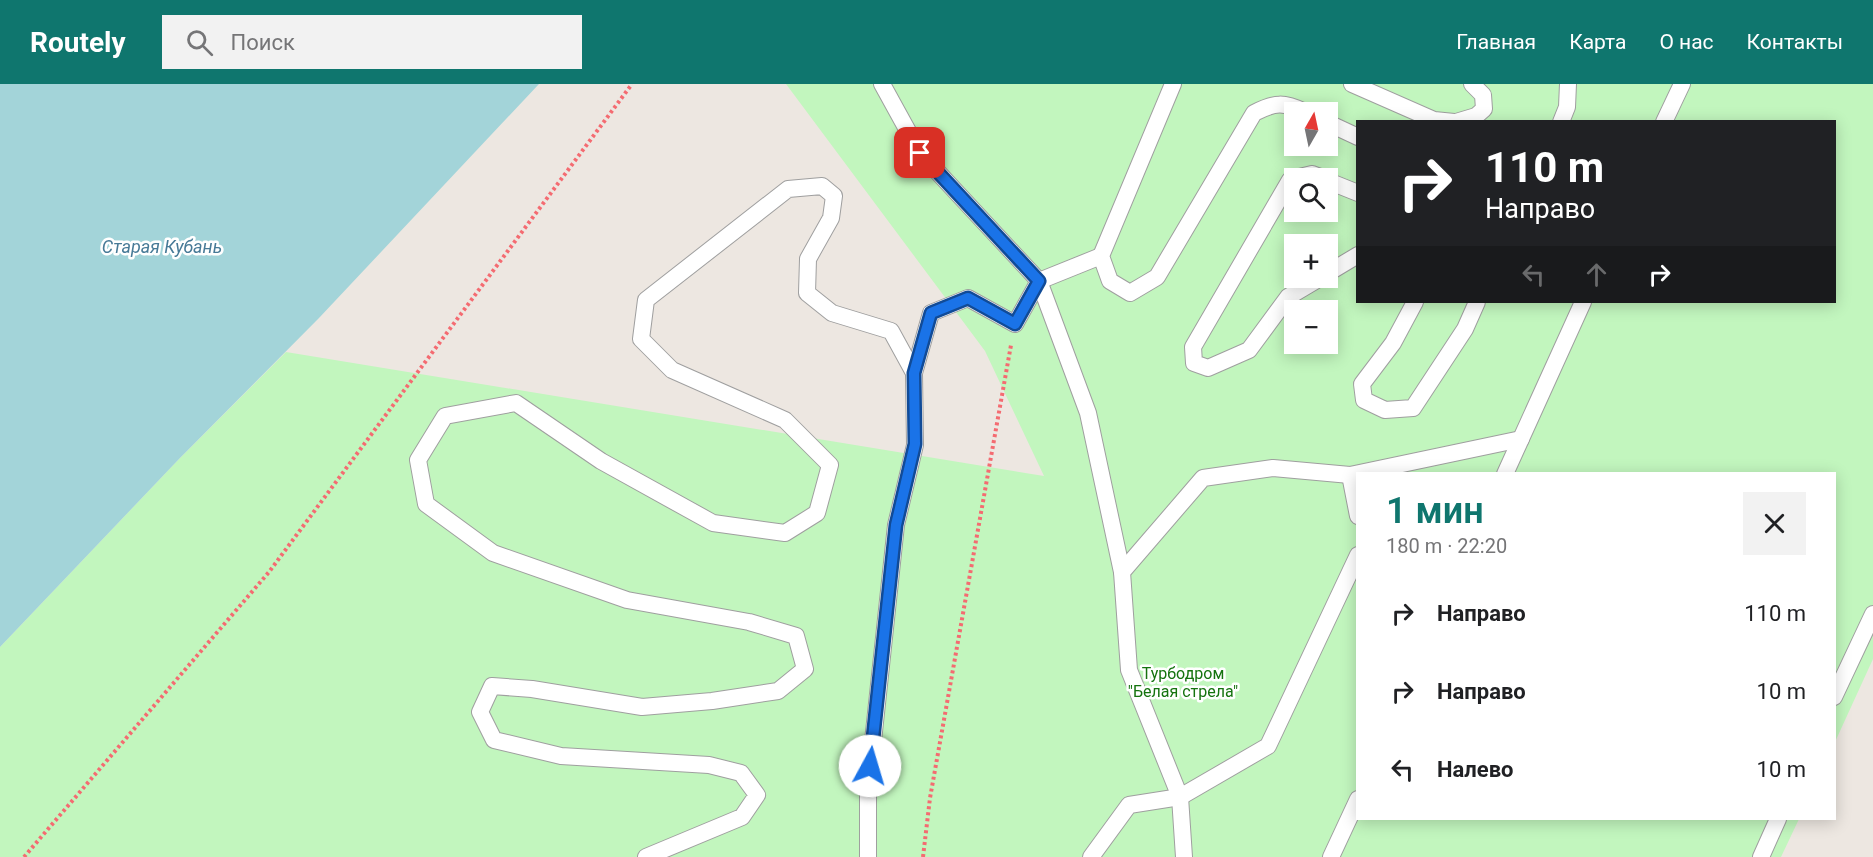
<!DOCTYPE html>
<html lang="ru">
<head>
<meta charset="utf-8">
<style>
  body { margin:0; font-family:Roboto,sans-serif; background:#f2f2f2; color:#202124; height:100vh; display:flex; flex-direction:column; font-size:22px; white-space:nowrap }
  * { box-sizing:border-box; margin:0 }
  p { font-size:20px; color:#757577 }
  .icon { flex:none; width:33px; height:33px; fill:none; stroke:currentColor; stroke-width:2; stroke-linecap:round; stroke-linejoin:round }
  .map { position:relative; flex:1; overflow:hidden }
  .drawer { position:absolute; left:1356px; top:388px; width:480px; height:348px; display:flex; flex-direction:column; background:#fff; border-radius:0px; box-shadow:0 3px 15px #0003 }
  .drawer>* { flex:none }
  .top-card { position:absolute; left:1356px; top:36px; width:480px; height:183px; border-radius:0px; box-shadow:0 3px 15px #0003; background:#202124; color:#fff; overflow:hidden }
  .needle { width:39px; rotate:9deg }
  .buttons { position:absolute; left:1284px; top:18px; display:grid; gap:12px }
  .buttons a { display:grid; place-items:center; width:54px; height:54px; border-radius:0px; background:#fff; box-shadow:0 3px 15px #0003; font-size:30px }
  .pin { position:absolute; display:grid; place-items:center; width:51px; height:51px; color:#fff; margin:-26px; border-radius:12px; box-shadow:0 3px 9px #0006 }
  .me { position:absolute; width:66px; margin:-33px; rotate:6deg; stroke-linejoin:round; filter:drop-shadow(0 0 4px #0008) }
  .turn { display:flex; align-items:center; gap:21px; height:126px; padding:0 30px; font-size:27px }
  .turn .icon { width:78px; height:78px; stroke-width:2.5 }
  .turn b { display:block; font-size:42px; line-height:51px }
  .lanes { display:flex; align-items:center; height:57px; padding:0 30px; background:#0003; justify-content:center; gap:30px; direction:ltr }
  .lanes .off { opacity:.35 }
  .round { display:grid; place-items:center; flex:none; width:63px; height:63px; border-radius:0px; background:#f2f2f2 }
  .head { display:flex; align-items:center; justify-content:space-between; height:102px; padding:0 30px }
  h1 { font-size:36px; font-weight:600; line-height:45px; color:#0f766e }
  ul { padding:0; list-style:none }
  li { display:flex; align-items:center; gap:18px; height:78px; padding:0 30px }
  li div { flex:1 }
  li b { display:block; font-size:22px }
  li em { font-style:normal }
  header { display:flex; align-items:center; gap:36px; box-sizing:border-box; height:84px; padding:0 30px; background:#0f766e; color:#fff }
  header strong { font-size:28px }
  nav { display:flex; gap:33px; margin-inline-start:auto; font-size:21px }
  .search { width:420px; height:54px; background:#f2f2f2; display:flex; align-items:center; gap:15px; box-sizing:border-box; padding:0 21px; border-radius:0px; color:#757577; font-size:22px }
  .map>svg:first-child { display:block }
  .park { fill:#c2f6be; fill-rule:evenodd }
  .water { fill:#a3d4d9 }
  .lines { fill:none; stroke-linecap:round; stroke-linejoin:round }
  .lane-casing { stroke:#9f9f9f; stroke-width:18 }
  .path { stroke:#f46b71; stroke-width:4; stroke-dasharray:3 3; stroke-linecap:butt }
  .lane { stroke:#fff; stroke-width:16 }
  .route-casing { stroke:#114b97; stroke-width:15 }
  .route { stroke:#1a73e8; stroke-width:10 }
  .labels { text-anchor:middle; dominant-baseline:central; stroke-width:5; stroke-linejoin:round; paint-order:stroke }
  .park-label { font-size:16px; fill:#15730f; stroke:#fff }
  .water-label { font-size:18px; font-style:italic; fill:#477a97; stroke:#fff }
</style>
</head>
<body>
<header>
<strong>Routely</strong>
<div class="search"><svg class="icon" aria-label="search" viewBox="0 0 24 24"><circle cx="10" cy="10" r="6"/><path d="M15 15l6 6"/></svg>Поиск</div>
<nav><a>Главная</a><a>Карта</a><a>О нас</a><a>Контакты</a></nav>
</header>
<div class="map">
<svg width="1873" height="773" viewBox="0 0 1873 773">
  <rect width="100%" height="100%" fill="#ede7e1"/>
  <path class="park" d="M786,0h1087v575l-38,83 -1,-268h-476v345h441l-18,38h-1781v-210l179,-188 107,-107 758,124 -59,-125zM1294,28h34v34h-34zM1358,38h476v180h-476zM1294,94h34v34h-34zM1294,160h34v34h-34zM1294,226h34v34h-34z"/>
  <path class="water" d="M0,0h539l-220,234 -140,141 -179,188z"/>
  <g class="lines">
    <defs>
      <g id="lane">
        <path d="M882,0l38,69 119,128 49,132 34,159"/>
        <path d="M1173,0l-72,172 9,25 20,12 27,-16 97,-164c21,-11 30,-11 51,-1"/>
        <path d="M1352,0l82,36 20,2"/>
        <path d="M1456,38l20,-6 8,-7 -1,-14 -11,-11"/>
        <path d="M1561,38l6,-15 1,-23"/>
        <path d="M1664,38l18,-38"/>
        <path d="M1328,39l30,14"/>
        <path d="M1295,94l17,-4 11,4"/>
        <path d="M1294,95l-4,1 -97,167 1,16 14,5 41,-18 39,-53 32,-19"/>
        <path d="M1328,97l30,12"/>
        <path d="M1328,189l30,-18"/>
        <path d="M1415,218l-22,41 -31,41 2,16 21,10 28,-2 52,-79 12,-27"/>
        <path d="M914,289l17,-60 37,-15 47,26 24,-43 62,-25"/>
        <path d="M1505,390l78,-172"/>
        <path d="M1350,391l8,41"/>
        <path d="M1834,613l39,-83"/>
        <path d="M646,773l96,-40 15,-22 -16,-22 -32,-8 -148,-9 -67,-16 -14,-28 12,-26 40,3 110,18 70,-6 66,-10 27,-22 -9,-33 -47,-14 -122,-22 -134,-47 -67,-49 -8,-44 27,-44 71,-13 85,58 112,62 72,10 32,-20 13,-48 -45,-45 -113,-50 -31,-31 5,-39 142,-111 34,-3 12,10 -3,22 -23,41 -1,34 25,20 59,18 23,42 1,72 -19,80 -28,263v69"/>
        <path d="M1091,773l38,-52 51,-8 88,-51 90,-191"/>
        <path d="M1184,773l-4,-60 -51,-127 -7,-98 81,-94 70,-10 77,7 171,-36"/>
        <path d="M1331,773l27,-58"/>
        <path d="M1761,773l17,-38"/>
      </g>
    </defs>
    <use href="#lane" class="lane-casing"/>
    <g class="path">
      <path d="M24,773l245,-285 363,-488"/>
      <path d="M923,773l7,-59 81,-453"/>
    </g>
    <use href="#lane" class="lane"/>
  </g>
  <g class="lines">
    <defs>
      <path id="route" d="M870,682l26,-241 19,-81 -1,-71 17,-60 37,-15 47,26 24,-43 -119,-128"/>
    </defs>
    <use href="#route" class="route-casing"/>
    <use href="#route" class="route"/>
  </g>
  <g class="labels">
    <g class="park-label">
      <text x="1183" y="589">Турбодром<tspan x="1183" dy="18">"Белая стрела"</tspan></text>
    </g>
    <g class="water-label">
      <text x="162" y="162">Старая Кубань</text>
    </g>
  </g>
</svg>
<div class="buttons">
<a><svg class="needle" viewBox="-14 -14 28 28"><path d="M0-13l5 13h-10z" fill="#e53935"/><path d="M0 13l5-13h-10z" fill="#757577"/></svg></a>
<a><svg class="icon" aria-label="search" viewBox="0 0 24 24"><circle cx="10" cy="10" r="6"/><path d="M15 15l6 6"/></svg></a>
<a>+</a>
<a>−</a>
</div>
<div class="pin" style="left:920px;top:69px;background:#d93025"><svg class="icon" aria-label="arrive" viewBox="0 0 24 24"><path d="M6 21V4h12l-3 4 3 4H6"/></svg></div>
<svg class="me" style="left:870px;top:682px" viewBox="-20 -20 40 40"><circle r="19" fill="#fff"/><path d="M0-13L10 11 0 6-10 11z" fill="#1a73e8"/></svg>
<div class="top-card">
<div class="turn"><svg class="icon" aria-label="right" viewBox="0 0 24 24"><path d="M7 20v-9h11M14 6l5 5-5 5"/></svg><div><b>110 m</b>Направо</div></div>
<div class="lanes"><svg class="icon off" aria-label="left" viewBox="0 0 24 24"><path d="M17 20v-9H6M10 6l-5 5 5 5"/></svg><svg class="icon off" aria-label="ahead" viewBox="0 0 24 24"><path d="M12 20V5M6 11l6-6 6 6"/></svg><svg class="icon" aria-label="right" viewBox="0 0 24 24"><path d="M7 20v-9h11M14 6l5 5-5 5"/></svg></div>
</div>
<section class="drawer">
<div class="head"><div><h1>1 мин</h1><p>180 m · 22:20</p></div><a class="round"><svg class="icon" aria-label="close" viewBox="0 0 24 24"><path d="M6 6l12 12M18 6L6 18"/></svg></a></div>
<ul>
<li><svg class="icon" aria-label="right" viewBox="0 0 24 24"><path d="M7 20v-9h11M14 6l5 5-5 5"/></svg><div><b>Направо</b></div><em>110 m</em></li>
<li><svg class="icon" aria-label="right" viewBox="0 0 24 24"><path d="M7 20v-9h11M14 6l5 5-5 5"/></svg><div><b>Направо</b></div><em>10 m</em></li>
<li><svg class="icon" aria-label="left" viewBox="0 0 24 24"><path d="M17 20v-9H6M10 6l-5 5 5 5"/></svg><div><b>Налево</b></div><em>10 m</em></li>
</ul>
</section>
</div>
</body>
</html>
